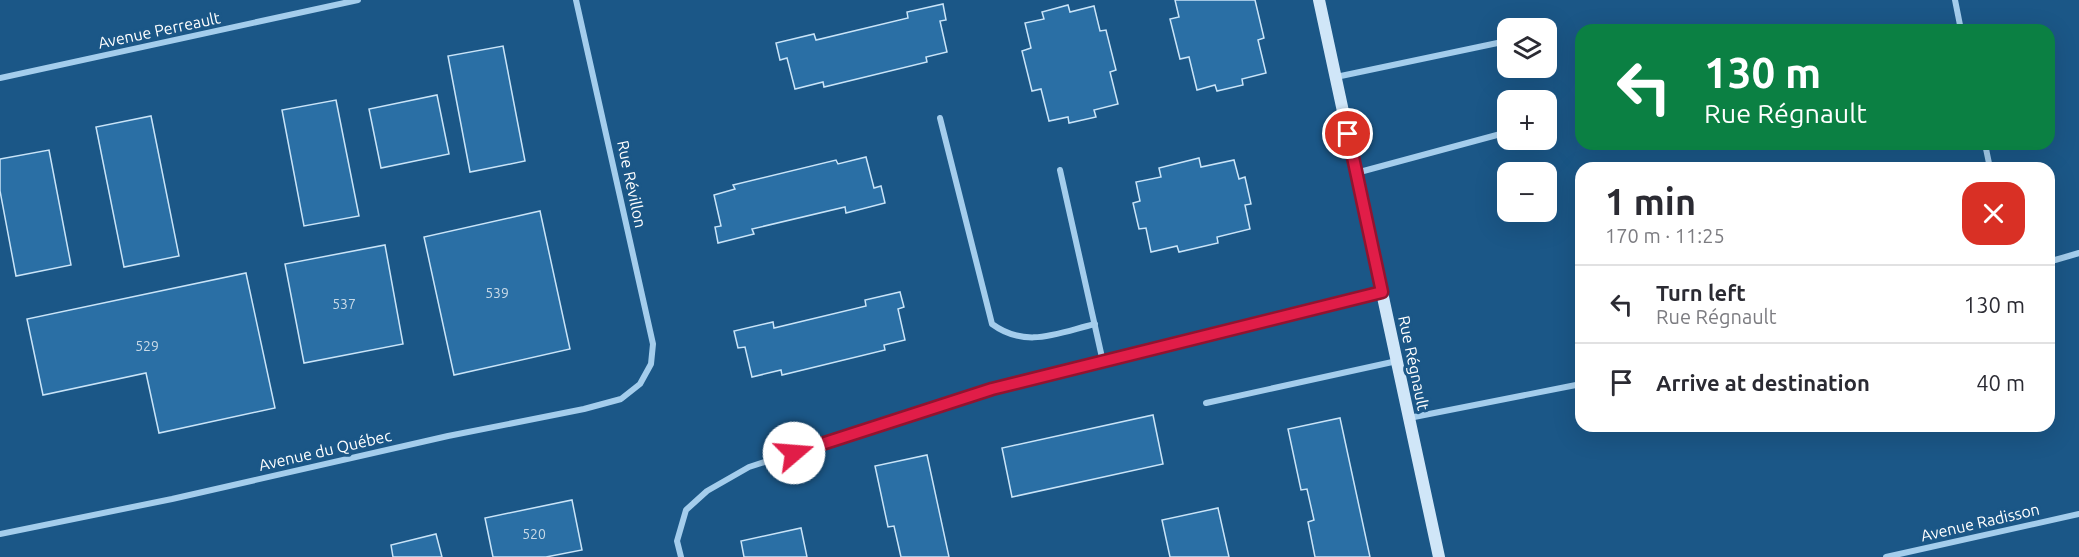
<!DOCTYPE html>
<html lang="en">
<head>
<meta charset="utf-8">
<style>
  body { margin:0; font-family:Ubuntu,sans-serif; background:#f2f2f3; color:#2b2b33; height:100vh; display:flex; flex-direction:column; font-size:22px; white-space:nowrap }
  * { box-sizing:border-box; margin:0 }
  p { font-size:20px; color:#7c7c81 }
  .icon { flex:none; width:33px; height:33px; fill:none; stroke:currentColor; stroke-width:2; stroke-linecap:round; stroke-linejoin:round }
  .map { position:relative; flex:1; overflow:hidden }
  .sheet { position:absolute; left:1575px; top:162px; width:480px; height:270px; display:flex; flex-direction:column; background:#fff; border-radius:18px; box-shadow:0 6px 24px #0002 }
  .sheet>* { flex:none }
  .guide { position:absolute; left:1575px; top:24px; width:480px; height:126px; border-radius:18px; box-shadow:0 6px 24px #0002; background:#0b8043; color:#fff; overflow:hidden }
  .tools { position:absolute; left:1497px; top:18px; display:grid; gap:12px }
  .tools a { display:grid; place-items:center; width:60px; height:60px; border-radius:12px; background:#fff; box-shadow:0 6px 24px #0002; font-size:30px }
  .pin { position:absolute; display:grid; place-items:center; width:51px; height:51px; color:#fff; margin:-26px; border:3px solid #fff; border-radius:50%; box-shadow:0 2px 6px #0007 }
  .me { position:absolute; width:66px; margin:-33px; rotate:72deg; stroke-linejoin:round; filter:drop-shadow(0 0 4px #0008) }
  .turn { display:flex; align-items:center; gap:21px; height:126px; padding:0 30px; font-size:27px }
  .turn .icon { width:78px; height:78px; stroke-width:2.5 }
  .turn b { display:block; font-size:42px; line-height:51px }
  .round { display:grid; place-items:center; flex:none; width:63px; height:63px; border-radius:18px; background:#f2f2f3 }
  .head { display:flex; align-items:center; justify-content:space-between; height:102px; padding:0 30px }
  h1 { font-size:36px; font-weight:700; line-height:45px }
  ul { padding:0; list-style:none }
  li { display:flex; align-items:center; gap:18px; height:78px; padding:0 30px; border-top:2px solid #e1e1e2 }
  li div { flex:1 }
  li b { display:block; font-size:22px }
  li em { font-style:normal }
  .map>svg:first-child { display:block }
  .building { fill:#2a6fa5; stroke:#c9e4f8; stroke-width:1.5 }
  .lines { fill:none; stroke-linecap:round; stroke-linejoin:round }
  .street { stroke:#a4cdec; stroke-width:6 }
  .secondary { stroke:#d0e6f8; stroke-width:12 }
  .route-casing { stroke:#92132f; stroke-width:15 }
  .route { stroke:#e11d48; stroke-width:10 }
  .labels { text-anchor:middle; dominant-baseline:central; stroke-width:6; stroke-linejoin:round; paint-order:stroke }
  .number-label { font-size:14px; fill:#cadbe8 }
  .street-label { font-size:16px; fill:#fff; stroke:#1b5787 }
</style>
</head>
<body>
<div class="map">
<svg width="2079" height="557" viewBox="0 0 2079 557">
  <rect width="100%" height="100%" fill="#1b5787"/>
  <g class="building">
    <path d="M1175,0h80l9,38 -6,2 8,33 -24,6 1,6 -26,6 -2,-6 -18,5 -8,-33 -9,2 -10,-40 9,-2z"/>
    <path d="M943,4l3,16 -6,1 7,31 -21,5 1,5 -103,25 -1,-5 -28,7 -8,-31 -7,2 -4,-17 38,-9 2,6 92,-22 -1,-6z"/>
    <path d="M1068,5l2,7 24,-6 6,25 6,-1 10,40 -6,2 8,32 -24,6 2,7 -27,6 -1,-6 -19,4 -8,-32 -9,2 -10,-40 9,-3 -6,-25 19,-4 -2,-7z"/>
    <path d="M503,46l22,115 -55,11 -22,-116z"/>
    <path d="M437,95l12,59 -68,14 -12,-59z"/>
    <path d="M336,100l23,116 -55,10 -22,-116z"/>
    <path d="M151,116l28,140 -55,11 -28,-140z"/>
    <path d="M49,150l22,115 -55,11 -16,-85v-32z"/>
    <path d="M866,157l8,31 7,-2 4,17 -39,10 -1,-6 -93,22 2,5 -36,9 -3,-16 6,-1 -7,-31 21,-6 -2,-4 103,-25 2,4z"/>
    <path d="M1199,158l2,9 33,-7 5,19 6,-2 6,27 -6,1 5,24 -33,8 1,6 -39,9 -2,-6 -26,6 -5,-24 -7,1 -6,-26 7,-2 -4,-19 25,-5 -2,-9z"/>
    <path d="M540,211l30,138 -116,26 -30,-138z"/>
    <path d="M385,245l18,99 -99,19 -19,-99z"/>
    <path d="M246,273l29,135 -116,25 -13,-60 -103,22 -16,-76z"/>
    <path d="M900,292l4,15 -6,2 7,31 -21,5 1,5 -103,25 -1,-5 -29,7 -7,-30 -7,1 -4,-17 39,-9 1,6 92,-22 -1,-6z"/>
    <path d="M1153,415l10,49 -151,33 -10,-49z"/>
    <path d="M1340,418l30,139h-55l-7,-35 6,-2 -7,-31 -6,1 -13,-61z"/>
    <path d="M927,455l22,102h-48l-7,-31 -6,1 -13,-61z"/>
    <path d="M572,500l10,50 -36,7h-53l-8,-39z"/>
    <path d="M1218,508l11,49h-59l-8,-37z"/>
    <path d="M801,528l6,29h-63l-3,-16z"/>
    <path d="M436,534l6,23h-49l-2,-12z"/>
  </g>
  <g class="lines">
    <g class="street">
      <path d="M1955,0l6,30"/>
      <path d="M1336,77l171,-36"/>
      <path d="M0,78l358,-78"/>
      <path d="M940,118l52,206c34,25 66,9 103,0"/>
      <path d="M1985,144l5,24"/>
      <path d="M1060,170l43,192"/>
      <path d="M1356,173l152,-41"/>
      <path d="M2049,258l6,2 24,-7"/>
      <path d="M1206,403l191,-42"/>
      <path d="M1409,418l172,-34"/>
      <path d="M0,534l172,-35 276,-63 136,-27 37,-10 19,-15 11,-20 2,-20 -77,-344"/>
      <path d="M681,557l-4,-16 9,-31 21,-19 42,-24 243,-78 390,-97"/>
      <path d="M1886,557l193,-43"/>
    </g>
    <path class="secondary" d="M1319,0l120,557"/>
  </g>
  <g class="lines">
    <defs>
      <path id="route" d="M794,453l198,-64 390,-97 -34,-158"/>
    </defs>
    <use href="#route" class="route-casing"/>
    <use href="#route" class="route"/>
  </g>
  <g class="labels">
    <g class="number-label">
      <text x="497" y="293">539</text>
      <text x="344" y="304">537</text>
      <text x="147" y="346">529</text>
      <text x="534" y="534">520</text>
    </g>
    <g class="street-label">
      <text transform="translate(159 30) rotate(-12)">Avenue Perreault</text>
      <text transform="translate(632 184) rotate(78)">Rue Révillon</text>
      <text transform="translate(1414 363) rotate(78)">Rue Régnault</text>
      <text transform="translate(325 450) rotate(-13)">Avenue du Québec</text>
      <text transform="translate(1980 522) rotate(-13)">Avenue Radisson</text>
    </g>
  </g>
</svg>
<div class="tools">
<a><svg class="icon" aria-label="layers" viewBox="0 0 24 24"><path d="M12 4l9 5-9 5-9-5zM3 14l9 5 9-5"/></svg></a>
<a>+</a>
<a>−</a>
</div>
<div class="pin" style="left:1348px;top:134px;background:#d93025"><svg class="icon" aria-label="arrive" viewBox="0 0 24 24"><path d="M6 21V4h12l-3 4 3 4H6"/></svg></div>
<svg class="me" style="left:794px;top:453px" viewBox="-20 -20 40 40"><circle r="19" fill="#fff"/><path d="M0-13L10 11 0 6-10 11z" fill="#e11d48"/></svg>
<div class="guide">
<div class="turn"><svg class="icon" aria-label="left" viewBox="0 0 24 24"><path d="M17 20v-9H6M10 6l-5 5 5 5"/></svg><div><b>130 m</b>Rue Régnault</div></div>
</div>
<section class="sheet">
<div class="head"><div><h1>1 min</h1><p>170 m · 11:25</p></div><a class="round" style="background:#d93025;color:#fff"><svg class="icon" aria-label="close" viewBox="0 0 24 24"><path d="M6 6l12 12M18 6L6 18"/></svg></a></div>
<ul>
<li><svg class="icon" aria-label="left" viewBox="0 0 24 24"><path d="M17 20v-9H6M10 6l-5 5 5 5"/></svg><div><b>Turn left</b><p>Rue Régnault</p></div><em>130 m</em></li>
<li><svg class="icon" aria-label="arrive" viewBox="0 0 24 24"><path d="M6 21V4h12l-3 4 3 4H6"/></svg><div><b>Arrive at destination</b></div><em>40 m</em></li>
</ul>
</section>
</div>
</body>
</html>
